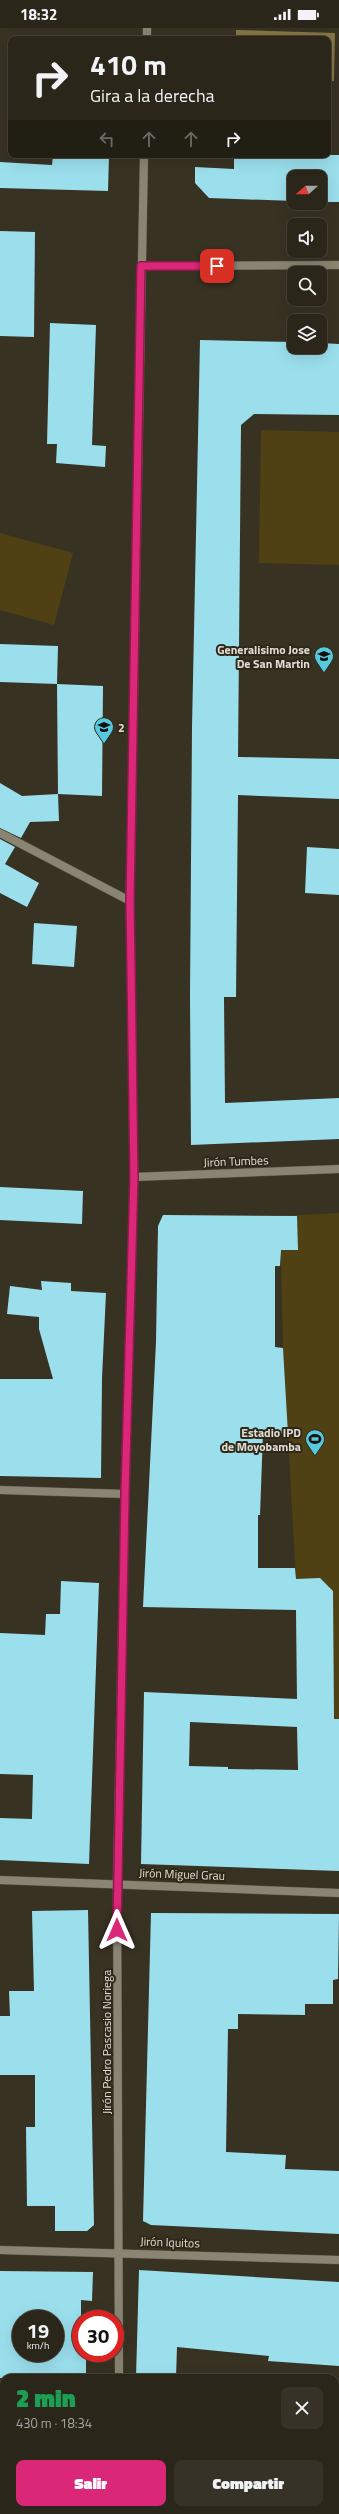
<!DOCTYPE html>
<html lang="es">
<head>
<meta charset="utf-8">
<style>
  body { margin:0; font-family:"Titillium Web",sans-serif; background:#363227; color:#f1f3f6; height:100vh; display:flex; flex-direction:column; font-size:15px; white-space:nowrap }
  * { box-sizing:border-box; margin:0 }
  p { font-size:13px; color:#a5a5a2 }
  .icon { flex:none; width:22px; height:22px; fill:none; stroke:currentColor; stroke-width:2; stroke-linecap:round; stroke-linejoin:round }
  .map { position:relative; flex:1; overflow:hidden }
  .details { position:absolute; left:0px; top:2346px; width:339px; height:140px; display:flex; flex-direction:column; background:#2a261a; border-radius:12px 12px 0 0; box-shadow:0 4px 16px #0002,0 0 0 1px #464339 }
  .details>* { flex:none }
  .guide { position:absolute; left:8px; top:8px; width:323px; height:122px; border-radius:8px; box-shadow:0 4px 16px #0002,0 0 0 1px #464339; background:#2a261a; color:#f1f3f6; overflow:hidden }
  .needle { width:26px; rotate:250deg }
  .tools { position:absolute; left:287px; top:142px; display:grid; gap:8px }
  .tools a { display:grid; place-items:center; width:40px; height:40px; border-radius:8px; background:#2a261a; box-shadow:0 4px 16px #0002,0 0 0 1px #464339; font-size:20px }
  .speed { position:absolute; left:12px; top:2282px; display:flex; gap:8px; font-size:20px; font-weight:700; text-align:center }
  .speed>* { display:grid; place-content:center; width:52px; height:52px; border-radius:50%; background:#2a261a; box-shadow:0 4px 16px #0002,0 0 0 1px #464339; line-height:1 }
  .speed small { font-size:10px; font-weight:400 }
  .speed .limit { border:6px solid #d22; background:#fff; color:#111 }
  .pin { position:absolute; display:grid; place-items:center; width:34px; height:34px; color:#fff; margin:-17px; border-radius:8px; box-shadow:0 2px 6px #0006 }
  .me { position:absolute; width:44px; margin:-22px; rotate:0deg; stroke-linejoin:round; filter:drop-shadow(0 0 3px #0008) }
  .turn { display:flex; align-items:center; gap:14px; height:84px; padding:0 16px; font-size:18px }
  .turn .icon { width:52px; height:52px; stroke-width:2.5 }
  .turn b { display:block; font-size:28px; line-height:34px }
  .lanes { display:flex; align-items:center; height:38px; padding:0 16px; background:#0003; justify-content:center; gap:20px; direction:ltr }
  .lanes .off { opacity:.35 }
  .round { display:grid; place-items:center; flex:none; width:42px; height:42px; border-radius:8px; background:#363227 }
  .headline { display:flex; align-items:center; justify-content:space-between; height:68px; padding:0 16px }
  h1 { font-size:24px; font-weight:800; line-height:30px; color:#1e9e55 }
  .button { display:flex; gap:8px; margin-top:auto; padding:8px 16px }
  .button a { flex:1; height:46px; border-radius:8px; background:#db2777; color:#fff; font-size:16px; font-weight:800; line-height:46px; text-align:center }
  .button a+a { background:#363227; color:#f1f3f6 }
  .status { display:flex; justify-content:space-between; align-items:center; height:28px; padding:0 20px; background:#2a261a; direction:ltr }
  .status svg { height:11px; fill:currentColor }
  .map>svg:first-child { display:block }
  .green { fill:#4f4114 }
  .water { fill:#867544 }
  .building { fill:#9bdfed; fill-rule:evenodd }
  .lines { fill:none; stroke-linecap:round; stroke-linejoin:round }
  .minor-casing { stroke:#555143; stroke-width:9 }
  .minor { stroke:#8a8472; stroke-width:8 }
  .route-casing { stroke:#8e194d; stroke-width:10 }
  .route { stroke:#db2777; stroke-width:7 }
  .labels { text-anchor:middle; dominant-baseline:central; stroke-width:4; stroke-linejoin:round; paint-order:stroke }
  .poi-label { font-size:12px; font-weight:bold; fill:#e1ddd4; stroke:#2e2819; text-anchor:end }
  .street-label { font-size:12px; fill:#e1ddd4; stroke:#2e2819 }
</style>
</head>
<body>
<div class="status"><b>18:32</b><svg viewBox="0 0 49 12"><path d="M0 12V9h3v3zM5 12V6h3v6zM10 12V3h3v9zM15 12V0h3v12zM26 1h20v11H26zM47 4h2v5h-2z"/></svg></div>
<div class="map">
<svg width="339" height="2486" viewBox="0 0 339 2486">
  <rect width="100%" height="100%" fill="#383223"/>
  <g class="green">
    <path d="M261,402l78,2v133l-80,-2z"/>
    <path d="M0,505l73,20 -19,72 -54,-15z"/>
    <path d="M339,1185v529h-42l-1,-163 -13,-231 -3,-132z"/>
  </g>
  <path class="water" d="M236,2l99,3 -1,48h-6v-42h-92z"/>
  <g class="building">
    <path d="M53,127h56l-1,36 -108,-3v-26l52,3z"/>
    <path d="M234,127h105v47h-19v-25h-26v24l-85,-3 -14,-15v-16l39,2z"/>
    <path d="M0,203l35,1 -1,105 -34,-1z"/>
    <path d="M50,295l46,2 -4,120 14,1 -1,21 -49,-4 1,-19h-10z"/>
    <path d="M200,312l94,2v5h26v-4l19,1v71l-85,-1 -13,11 -3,332 101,2v40l-101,-4 -2,202h-12l1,106 114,-5v41l-148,6 -1,-149 2,-268z"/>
    <path d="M0,616l58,2 -1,38 -57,-2z"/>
    <path d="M57,656l46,2 -1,110 -44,-2z"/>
    <path d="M0,755l22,13 36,-2 1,27 -29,1 -9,16 -21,-10z"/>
    <path d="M0,811l15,8 -10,17 34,19 -12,24 -27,-14z"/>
    <path d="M307,819l32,2v46l-34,-2z"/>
    <path d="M34,895l43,3 -3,41 -42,-3z"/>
    <path d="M0,1159l83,4 -1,33 -82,-4z"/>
    <path d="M163,1187l134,1 1,34h-17l-1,16h-5v81l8,1 5,86 -25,-1 -3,82h-2v53h37l1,11 24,-1 13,13 1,128h5v152l-198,-7 3,-172 153,7 -1,-89 -153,-3 13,-265 2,-116zM190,1694l107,5 1,43 -70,-1v-2l-39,-1z"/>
    <path d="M41,1253l30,2v8l35,2 -4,85 -1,100 -101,-2v-97h53l-14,-50v-12l-32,-3 3,-28 32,4z"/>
    <path d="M61,1553l38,2 -10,281 -89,-4v-42l32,1 1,-44 -33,-1v-141l45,2 1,-21h14z"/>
    <path d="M88,1882l6,315 -7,6h-32v-25h-28l-1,-79h9v-52h-35v-59h10l-1,-25h25l-2,-80z"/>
    <path d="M151,1885l188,1 -1,65 -5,1v24h-28v11l-67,-1v15h-10l-2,123 60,3 -1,14 54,2v63l-188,-9 -8,-4z"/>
    <path d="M139,2242l200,12v84l-71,-5 1,-5 -92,-9 -1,31h-40z"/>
    <path d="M0,2243l93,1 -1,29 -11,-1v53h5v25h-86zM21,2291h34v34h-34z"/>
  </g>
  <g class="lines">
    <defs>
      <g id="minor">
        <path d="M147,11v-11"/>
        <path d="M141,238l198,-1"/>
        <path d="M0,805l130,68"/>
        <path d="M134,1149l205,-8"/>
        <path d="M0,1462l125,4"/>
        <path d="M0,1852l339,13"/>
        <path d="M0,2222l339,10"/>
        <path d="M119,2350l-2,-495 8,-389 9,-317 -4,-276 14,-746"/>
        <path d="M119,2486v-4"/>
      </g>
    </defs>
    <use href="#minor" class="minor-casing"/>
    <use href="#minor" class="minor"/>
  </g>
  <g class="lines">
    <defs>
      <path id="route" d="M117,1902l8,-436 9,-317 -4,-276 11,-635h76"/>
    </defs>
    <use href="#route" class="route-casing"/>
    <use href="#route" class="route"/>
  </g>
  <defs>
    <symbol id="school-pin" viewBox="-11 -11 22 30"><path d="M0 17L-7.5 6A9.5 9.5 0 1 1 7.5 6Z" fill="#55cade" stroke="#2e2819"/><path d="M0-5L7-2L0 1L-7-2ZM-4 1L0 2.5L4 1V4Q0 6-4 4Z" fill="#111"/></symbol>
    <symbol id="stadium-pin" viewBox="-11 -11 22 30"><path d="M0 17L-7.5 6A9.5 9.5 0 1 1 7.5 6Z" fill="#55cade" stroke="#2e2819"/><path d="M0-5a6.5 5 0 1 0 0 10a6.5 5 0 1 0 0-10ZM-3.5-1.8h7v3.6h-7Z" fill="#111"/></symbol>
  </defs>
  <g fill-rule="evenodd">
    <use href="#school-pin" x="313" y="617" width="22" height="30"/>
    <use href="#school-pin" x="93" y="688" width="22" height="30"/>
    <use href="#stadium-pin" x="304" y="1400" width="22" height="30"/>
  </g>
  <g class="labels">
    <g class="poi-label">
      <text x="310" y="621">Generalisimo Jose<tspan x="310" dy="14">De San Martin</tspan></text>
      <text x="118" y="699" text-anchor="start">2</text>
      <text x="301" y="1404">Estadio IPD<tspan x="301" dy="14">de Moyobamba</tspan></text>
    </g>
    <g class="street-label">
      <text transform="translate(236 1133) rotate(-2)">Jirón Tumbes</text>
      <text transform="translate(182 1846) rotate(2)">Jirón Miguel Grau</text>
      <text transform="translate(106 2014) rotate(-90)">Jirón Pedro Pascasio Noriega</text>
      <text transform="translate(170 2214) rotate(2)">Jirón Iquitos</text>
    </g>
  </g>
</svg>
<div class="tools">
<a><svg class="needle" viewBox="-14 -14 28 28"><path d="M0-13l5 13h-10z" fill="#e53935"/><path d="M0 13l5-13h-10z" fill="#a5a5a2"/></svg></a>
<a><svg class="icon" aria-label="sound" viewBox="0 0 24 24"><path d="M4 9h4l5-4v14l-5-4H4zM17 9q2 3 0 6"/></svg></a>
<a><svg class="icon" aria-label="search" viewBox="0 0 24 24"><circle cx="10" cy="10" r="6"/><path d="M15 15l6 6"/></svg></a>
<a><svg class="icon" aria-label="layers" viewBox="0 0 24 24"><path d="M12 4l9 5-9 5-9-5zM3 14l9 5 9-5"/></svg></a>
</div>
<div class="speed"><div>19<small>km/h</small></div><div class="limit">30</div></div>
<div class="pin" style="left:217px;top:238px;background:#d93025"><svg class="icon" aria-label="arrive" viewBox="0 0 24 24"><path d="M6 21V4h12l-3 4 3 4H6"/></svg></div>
<svg class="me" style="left:117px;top:1902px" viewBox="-20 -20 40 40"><path d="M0-17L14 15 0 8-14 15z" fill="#db2777" stroke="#fff" stroke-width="4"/></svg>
<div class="guide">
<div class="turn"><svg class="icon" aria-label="right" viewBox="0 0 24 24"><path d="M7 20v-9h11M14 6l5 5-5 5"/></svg><div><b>410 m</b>Gira a la derecha</div></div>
<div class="lanes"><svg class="icon off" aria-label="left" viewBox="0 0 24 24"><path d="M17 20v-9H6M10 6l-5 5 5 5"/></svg><svg class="icon off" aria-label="ahead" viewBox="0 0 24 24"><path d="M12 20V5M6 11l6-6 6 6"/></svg><svg class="icon off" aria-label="ahead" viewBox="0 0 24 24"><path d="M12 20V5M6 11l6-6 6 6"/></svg><svg class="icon" aria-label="right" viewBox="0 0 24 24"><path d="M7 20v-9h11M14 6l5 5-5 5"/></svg></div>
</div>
<section class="details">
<div class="headline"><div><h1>2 min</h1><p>430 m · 18:34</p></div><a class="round"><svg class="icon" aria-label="close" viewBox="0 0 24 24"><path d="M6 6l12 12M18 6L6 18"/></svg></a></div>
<div class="button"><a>Salir</a><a>Compartir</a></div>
</section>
</div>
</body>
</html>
